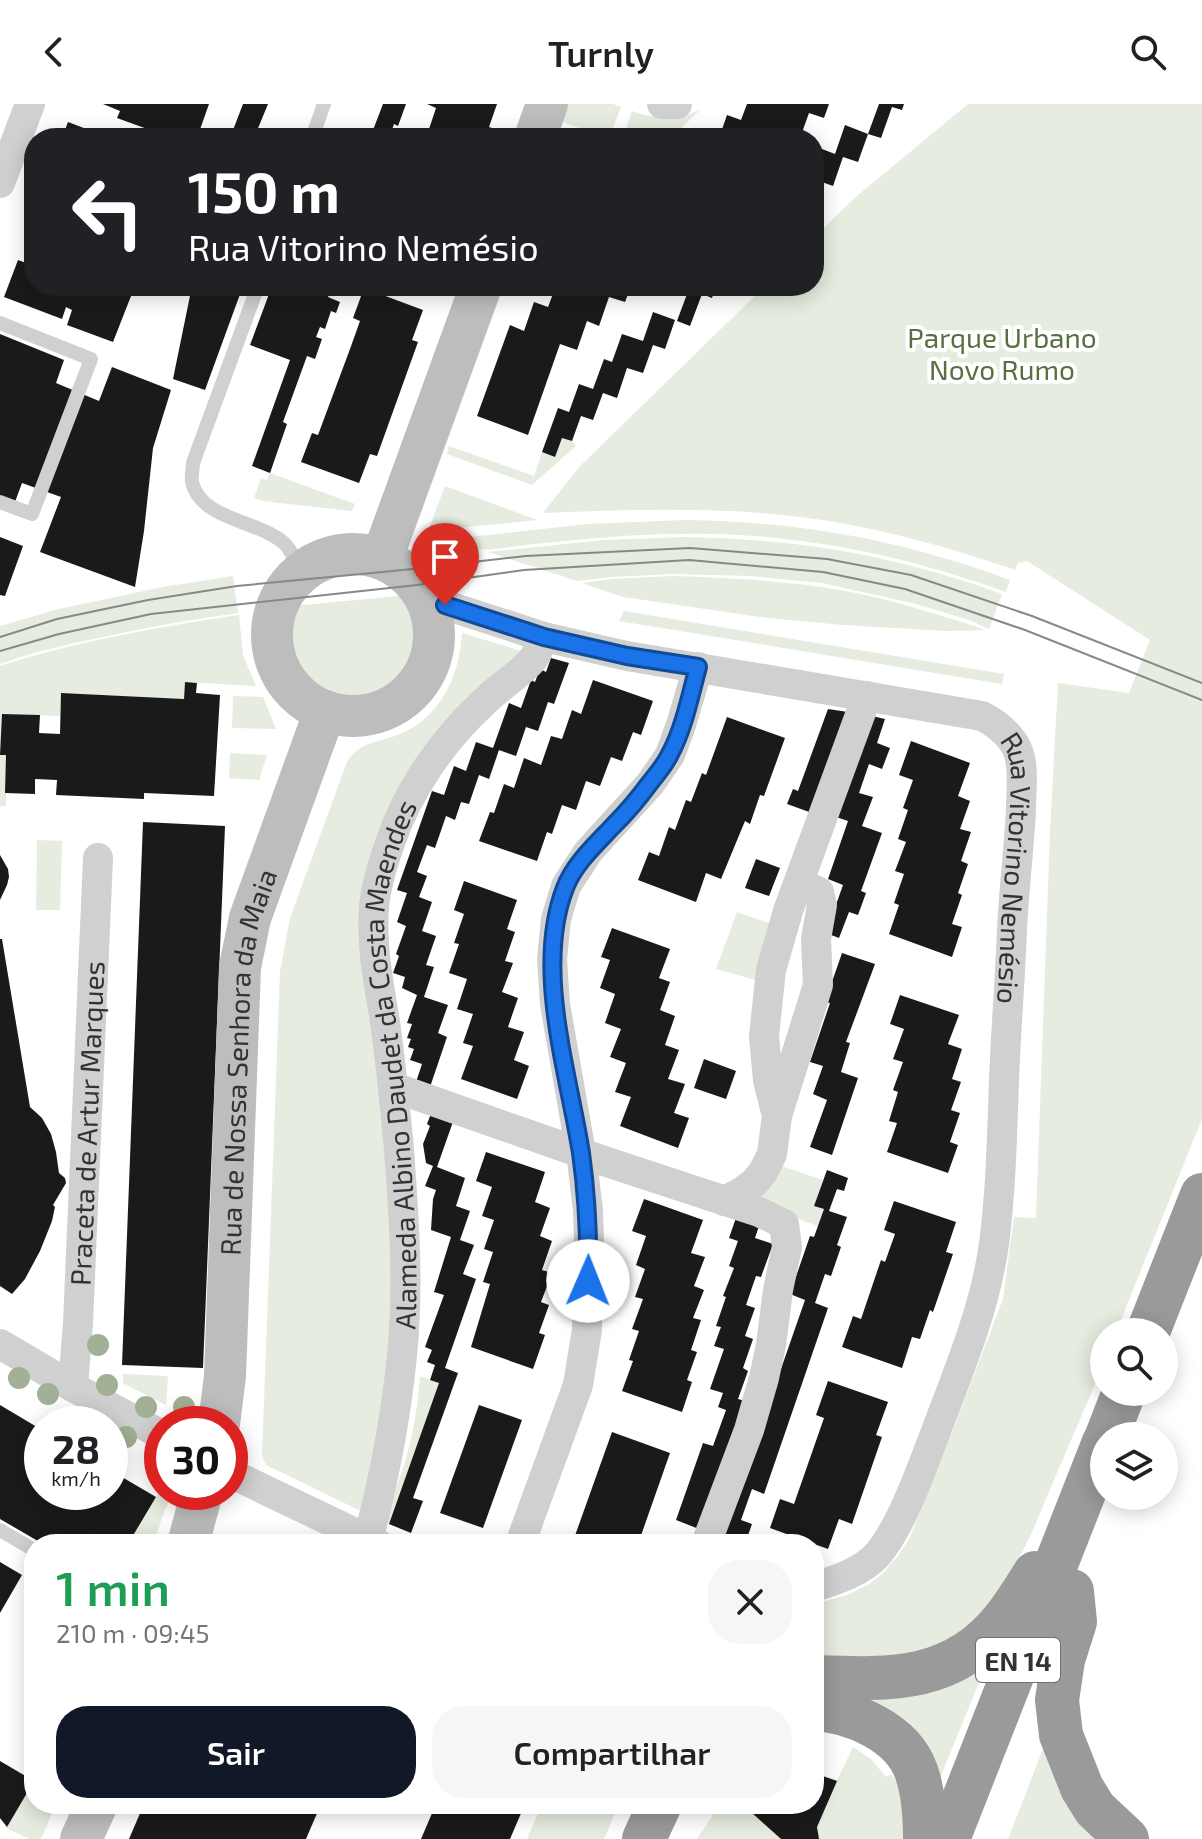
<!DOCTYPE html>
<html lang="pt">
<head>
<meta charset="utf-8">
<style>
  body { margin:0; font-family:"Exo 2",sans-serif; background:#f6f6f6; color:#202124; height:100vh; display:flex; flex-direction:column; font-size:30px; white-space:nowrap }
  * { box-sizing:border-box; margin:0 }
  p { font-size:26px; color:#757577 }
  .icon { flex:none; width:44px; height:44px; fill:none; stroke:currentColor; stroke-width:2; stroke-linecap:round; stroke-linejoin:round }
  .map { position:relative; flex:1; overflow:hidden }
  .sheet { position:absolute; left:24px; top:1430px; width:800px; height:280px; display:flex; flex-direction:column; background:#fff; border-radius:32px; box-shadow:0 4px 20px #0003 }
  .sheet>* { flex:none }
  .hud { position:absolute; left:24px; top:24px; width:800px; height:168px; border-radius:32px; box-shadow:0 4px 20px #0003; background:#202124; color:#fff; overflow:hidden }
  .buttons { position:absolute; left:1090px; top:1214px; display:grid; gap:16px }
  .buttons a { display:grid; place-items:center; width:88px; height:88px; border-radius:50%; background:#fff; box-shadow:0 4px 20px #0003; font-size:40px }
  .speed { position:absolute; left:24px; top:1302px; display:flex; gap:16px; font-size:40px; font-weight:700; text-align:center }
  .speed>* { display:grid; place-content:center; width:104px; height:104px; border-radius:50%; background:#fff; box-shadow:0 4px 20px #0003; line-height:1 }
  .speed small { font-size:20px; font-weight:400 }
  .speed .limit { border:12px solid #d22; background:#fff; color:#111 }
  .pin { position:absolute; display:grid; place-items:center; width:68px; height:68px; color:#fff; margin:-82px -34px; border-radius:50% 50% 50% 0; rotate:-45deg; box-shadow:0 0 8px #0007 }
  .pin .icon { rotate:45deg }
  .me { position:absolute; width:88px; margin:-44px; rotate:1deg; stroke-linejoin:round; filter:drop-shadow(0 0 6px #0008) }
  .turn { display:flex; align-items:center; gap:28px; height:168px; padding:0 32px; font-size:36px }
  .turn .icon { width:104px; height:104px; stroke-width:2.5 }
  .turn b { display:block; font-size:56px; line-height:68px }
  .round { display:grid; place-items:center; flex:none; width:84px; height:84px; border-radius:32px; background:#f6f6f6 }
  .headline { display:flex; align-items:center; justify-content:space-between; height:136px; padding:0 32px }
  h1 { font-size:48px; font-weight:600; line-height:60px; color:#1e9e55 }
  .primary-button { display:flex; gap:16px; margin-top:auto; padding:16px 32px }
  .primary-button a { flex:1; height:92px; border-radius:32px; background:#111827; color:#fff; font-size:32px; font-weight:600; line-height:92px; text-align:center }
  .primary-button a+a { background:#f6f6f6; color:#202124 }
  header { display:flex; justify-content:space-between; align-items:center; height:104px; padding:0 32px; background:#fff; font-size:36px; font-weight:600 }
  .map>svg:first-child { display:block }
  .green { fill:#e6ecdf }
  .building { fill:#1a1a1a }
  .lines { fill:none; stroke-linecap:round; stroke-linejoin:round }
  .lane { stroke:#d0d0d0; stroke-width:14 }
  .street { stroke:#d0d0d0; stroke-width:30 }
  .secondary { stroke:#bdbdbd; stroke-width:42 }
  .highway { stroke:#9a9a9a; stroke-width:44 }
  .tram { stroke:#888; stroke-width:2 }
  .tree { fill:#a2b095 }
  .route-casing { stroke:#114b97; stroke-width:20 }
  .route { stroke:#1a73e8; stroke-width:14 }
  .labels { text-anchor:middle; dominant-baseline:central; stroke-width:8; stroke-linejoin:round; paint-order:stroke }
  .shield { fill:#fff; stroke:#707070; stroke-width:2 }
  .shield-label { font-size:26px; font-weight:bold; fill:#333 }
  .park-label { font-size:28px; fill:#56703f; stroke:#fff }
  .street-label { font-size:28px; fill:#333; stroke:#fff }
</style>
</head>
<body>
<header><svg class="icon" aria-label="back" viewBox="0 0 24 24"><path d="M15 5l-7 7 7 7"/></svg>Turnly<svg class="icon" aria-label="search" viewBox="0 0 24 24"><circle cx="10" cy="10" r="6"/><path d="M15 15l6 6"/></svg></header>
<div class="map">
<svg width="1202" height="1735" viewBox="0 0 1202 1735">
  <rect width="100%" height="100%" fill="#fff"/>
  <g class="green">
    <path d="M564,0h49l8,3 -12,31 -52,-18z"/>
    <path d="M968,0h234v1015l-86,213h-12v30c-15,38 -32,75 -48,113 -26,62 -56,149 -127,172 -36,12 -77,9 -115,11v-54l33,-9 22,-11 13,-10 15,-17 12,-18 43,-106 51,-134 11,-82 22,1 14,-387 8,-148 71,10 21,-53 -123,-79 -9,2 -3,7c-75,-26 -153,-47 -233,-55 -79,-8 -159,-5 -239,-2l36,-46 186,-181h49v-49l43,-41z"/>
    <path d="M701,5l-30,29h-48l9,-27c25,9 45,10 69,-2z"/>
    <path d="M562,334l10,3 4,5 -44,39 -85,-31 2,-8 85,30 8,-24 13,5z"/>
    <path d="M270,369l85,31 -3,7 -89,-10 -9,-3 7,-19 6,1z"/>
    <path d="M445,382l92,34 -109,11z"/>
    <path d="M687,416c116,2 214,20 323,60l-4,12c-104,-38 -213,-60 -324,-58 -49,0 -98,5 -147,10 -14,1 -41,7 -55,5 -9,-1 -19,-7 -29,-10l136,-15z"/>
    <path d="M684,433c114,2 210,18 318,57l-13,35 -20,-9 -53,-16 -94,-21 -72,-7 -78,-2 -60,3 -35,4 -89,-29 115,-12z"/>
    <path d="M233,472l5,37c-45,6 -90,14 -135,24 -35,7 -70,15 -103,27v-38l59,-17 104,-22z"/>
    <path d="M673,472c61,2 122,5 183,17 44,9 87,23 130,37l-38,1 -105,-6 -75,-7 -145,-21 -41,-14 30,-4z"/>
    <path d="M408,491c12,21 16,42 6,65 -36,80 -154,33 -120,-54z"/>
    <path d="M624,507l380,63 -2,10 -383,-63z"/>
    <path d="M239,511l4,40 13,31 -71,-4 -1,17 -122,-6 -2,23 -58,-2 -2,41h6v51h-6v-140c77,-25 159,-39 239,-51z"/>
    <path d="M462,529l63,19 -145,185 11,316v198l-28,161 -97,-47 -4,-9 18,-484 10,-54 57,-156c11,-19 29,-19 48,-26 44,-15 65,-60 67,-103z"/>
    <path d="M233,592l30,1 13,32 -44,-1z"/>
    <path d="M230,649l37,2 -8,25 -30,-2z"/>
    <path d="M37,736l25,1 -2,69h-24z"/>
    <path d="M737,808l35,12 -13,57 -43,-12z"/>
    <path d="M778,1061l45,15 -9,26 10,3 -6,17 -72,-26z"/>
    <path d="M123,1270l45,2 -2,29 -43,-22z"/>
    <path d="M420,1272l19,7 -50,141 -7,-3c23,-48 34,-92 38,-145z"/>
    <path d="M162,1383v5h12l-9,18 -12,34h-25z"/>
    <path d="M974,1567l8,4 -42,103 -96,-84z"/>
    <path d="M853,1643l18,12 15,18 5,-3 14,20 4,45h-212l23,-35h94v-34h3v4l20,6z"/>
    <path d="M1043,1645l63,90h-98z"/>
    <path d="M34,1676v24h22l-15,35h-11l-24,-11z"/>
    <path d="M542,1700h77l-15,35h-77z"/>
  </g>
  <g class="building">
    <path d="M103,0h106l-12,34h-25l-55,-20 3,-7z"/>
    <path d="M243,0h25l-14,34h-24z"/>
    <path d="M383,0h23l-8,22 -4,-2 -5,14h-19z"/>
    <path d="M427,0h70l-8,23 6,2 -3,9h-66l10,-30z"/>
    <path d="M747,0h82l-5,14 -15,-5 -9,25 -14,-2 -1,2h-66l8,-23 14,5z"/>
    <path d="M879,0h25l-2,6 -10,-3 -11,31 -13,-4z"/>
    <path d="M68,18l42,16h-48z"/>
    <path d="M845,21l23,9 -10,28 -15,-5 -10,29 -14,-5 -5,13v-24l8,-21 13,5z"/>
    <path d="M34,109v31l-10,-4z"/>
    <path d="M18,156l16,6v20h84l15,5 -20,51 -46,-17 5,-15 -6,-3 -4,12 -58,-22z"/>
    <path d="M192,182h51l-38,104 -32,-11z"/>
    <path d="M272,182h60l-4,11 12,5 -4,11 -5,-2 -6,18 -5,-2 -4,10 6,2 -7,20 -8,-3 -24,66 4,2 -17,49 -18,-7 38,-106 -40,-15z"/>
    <path d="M556,182h75l-6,16 -16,-5 -10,29 -12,-5 -10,29 -17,-6 -32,91 -51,-19 33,-91 14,6 10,-29 14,5z"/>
    <path d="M690,182h26l-4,12 -10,-4 -12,32 -13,-5z"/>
    <path d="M364,184l59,22 -11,30 6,2 -41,114 -7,-2 -11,29 -58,-21 11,-29 6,2 32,-86 10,-28 -7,-3z"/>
    <path d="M653,208l22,8 -10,29 -12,-4 -10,28 -16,-5 -10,30 -14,-5 -10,27 -12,-4 -9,25 -10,-3 -7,19 -13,-5 16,-44 11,4 10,-28 14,5 11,-30 8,3 10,-28 21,7z"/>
    <path d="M0,230l64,26 -8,23 43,18 13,-34 59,23 -18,58 -9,83 -9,56 -95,-35 21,-55 -39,-14 -7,19 -15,-6z"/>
    <path d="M0,433l23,9 -18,50 -5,-1z"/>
    <path d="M551,554l18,5 -15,41 -6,-2 -10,29 -12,-4 -10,29 -17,-6 -10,29 -10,-4 -10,29 -8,-2 -6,18 -9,-4 -11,32 -8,-3 -10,27 10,4 -8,21 13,5 -10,29 14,5 -10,29 8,2 -10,30 24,8 -10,28 9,4 -17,50 -14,-5 6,-18 -12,-4 4,-11 -6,-2 3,-8 -4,-1 5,-14 -5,-1 10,-28 -15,-7 3,-11 -12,-4 6,-17 -3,-2 10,-28 -9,-4 10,-29 -10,-3 35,-99 12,4 10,-29 12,5 10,-29 17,6 16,-45 12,5 10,-28 4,2 5,-13 6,3z"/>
    <path d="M593,576l60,21 -12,34 -8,-3 -11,29 -11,-4 -11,29 -14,-5 -10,29 -14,-5 -10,29 -5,-2 -10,29 -58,-20 11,-29 4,1 10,-29 10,4 10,-30 17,7 10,-29 11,3 10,-29 9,4z"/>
    <path d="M185,578l12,1 -1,10 24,2 -6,101 -70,-3v6l-88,-4 1,-15 -22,-1v15l-30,-1 1,-38h-6l2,-41 38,1 -1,18 21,1 1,-41 123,6z"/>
    <path d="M828,605l20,3 -36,101 -25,-9 6,-15 5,2z"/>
    <path d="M872,612l13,3 -8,24 13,5 -8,21 -13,-5 -10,29 14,4 -11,29 20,7 -21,58 5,2 -8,22 -9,-3 -10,26 -13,-5 17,-48 -15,-6 20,-58 -12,-4z"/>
    <path d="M727,613l58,21 -21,58 -4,-1 -10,29 -5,-3 -24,58 -15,-6 -10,29 -58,-22 11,-28 10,4 10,-29 6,3 11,-30 5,2 11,-29 4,2z"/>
    <path d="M911,637l59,22 -12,33 12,5 -10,28 11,3 -10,29 7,3 -10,29 4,2 -10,29 10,3 -10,30 -63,-23 10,-29 -5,-2 10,-29 -9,-3 11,-29 -8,-3 10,-29 -5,-2 10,-28 -14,-5z"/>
    <path d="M143,718l82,4 -22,542 -81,-3z"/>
    <path d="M0,751l8,14 1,8 -2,8 -7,15z"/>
    <path d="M756,755l24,9 -11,28 -24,-8z"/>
    <path d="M464,777l53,19 -10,29 8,3 -10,29 8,2 -11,29 16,6 -10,29 16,5 -10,28 15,6 -12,33 -56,-20 12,-33 -10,-3 10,-29 -16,-5 10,-30 -18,-6 10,-29 -5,-1 10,-29 -10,-4z"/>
    <path d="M612,824l58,21 -11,29 11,4 -10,28 15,6 -10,29 14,5 -11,29 17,5 -11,29 15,5 -11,30 -58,-22 11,-29 -16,-5 11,-29 -16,-6 11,-28 -16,-6 10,-29 -15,-6 10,-28 -9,-3z"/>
    <path d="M0,835h2l28,168 12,11 9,16 5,18 3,21 6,5 1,5 -13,22 2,2 -3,14 -12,30 -15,28 -13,15 -12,-8z"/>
    <path d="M842,849l33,11 -29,78 4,1 -9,29 17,6 -26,77 -22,-8 17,-47 -14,-6 10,-28 -13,-4 20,-59 -5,-1z"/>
    <path d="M900,891l59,20 -11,29 14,5 -10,30 9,3 -10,28 9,3 -10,29 8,3 -10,28 -61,-21 10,-29 -8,-2 9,-29 -5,-2 10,-28 -10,-3 11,-30 -14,-5z"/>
    <path d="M704,955l32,12 -10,28 -32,-11z"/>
    <path d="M432,1007l22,8 -17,48 28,11 -9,28 14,5 -10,29 14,5 -11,29 13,5 -31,89 13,5 -45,125 10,3 -12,32 -22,-9 50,-141 -9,-3 5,-15 -8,-3 5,-12 -7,-3 19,-52 -10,-3 17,-55 -20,-7 2,-31 3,-9 -11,-4 8,-20 -7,-3 -3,-19 7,-18 -3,-2z"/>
    <path d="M486,1048l59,20 -10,30 15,6 -10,28 12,5 -10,29 10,3 -11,29 8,3 -10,28 6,2 -12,34 -62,-22 19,-63 -7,-2 10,-30 -9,-3 10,-29 -12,-4 10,-29 -16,-6z"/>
    <path d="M827,1066l21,8 -4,13 -7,-2 -8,22 18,6 -10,28 4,2 -10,29 -6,-2 -10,29 13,5 -64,186 -12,-5 -11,31 11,4 -7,20h-25l85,-244 -15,-6 20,-58 4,1 10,-28 -10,-3z"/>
    <path d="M644,1095l59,21 -12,33 14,4 -11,29 10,4 -11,28 8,2 -10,30 6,2 -10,28 5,2 -10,30 -60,-21 11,-30 -4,-1 10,-29 -7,-2 11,-30 -8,-2 10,-28 -9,-4 10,-29 -14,-5z"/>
    <path d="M894,1097l62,21 -10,30 7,2 -20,58 -3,-2 -10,29 -8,-2 -10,31 -60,-21 11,-31 8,3 20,-59 4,2 10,-28 -11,-4z"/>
    <path d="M737,1111l23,8 -5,15 18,6 -12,33 -5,-1 -10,29 9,3 -10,28 8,3 -10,29 5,3 -10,28 7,2 -46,128 -23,-9 27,-77 10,3 13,-36 -8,-3 5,-14 -13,-4 14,-40 -10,-3 7,-19 -5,-1 10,-29 -3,-1 11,-28 -5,-2 9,-25 -9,-3z"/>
    <path d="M828,1277l60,21 -12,33 6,2 -30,87 -13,-5 -11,30 -58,-21 10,-29 14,5 30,-86 -8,-3z"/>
    <path d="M0,1301l42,25v62h68v-22l46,27 -28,47h-85l-43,-25z"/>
    <path d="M479,1301l43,15 -39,108 -43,-15z"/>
    <path d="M612,1328l58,21 -32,91h-66z"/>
    <path d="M0,1458l22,13 -22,38z"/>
    <path d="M0,1657l34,20 -27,46 -7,-9z"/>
    <path d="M814,1669l23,8 -20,46 2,12h-38l-39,-35h72z"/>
    <path d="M144,1700h177l-15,35h-177z"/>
    <path d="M436,1700h89l-15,35h-89z"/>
  </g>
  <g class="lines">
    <g class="lane">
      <path d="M312,34l12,-34"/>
      <path d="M258,182l-65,177c0,6 -2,13 -1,19 9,39 69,38 94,63 6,6 10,19 14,28"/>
      <path d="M0,219l91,36 -59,155 -32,-12"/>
      <path d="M0,1426l34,20"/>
    </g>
    <g class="street">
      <path d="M662,0h15"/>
      <path d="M0,79l30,-79"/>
      <path id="s1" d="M429,499l16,2 99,32 83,19 355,60c17,9 31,20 37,38 5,17 2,37 2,55 -2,40 -7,80 -9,120 -2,51 -6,101 -8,151 -2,55 -3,110 -10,164 -9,66 -36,128 -59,190 -14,36 -33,91 -57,120 -16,18 -42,26 -64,33"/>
      <path d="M393,983l211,74 155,51 25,12 3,23 -9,43 -7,55 -7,33 -15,52 -43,114"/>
      <path d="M777,1012l41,-131 -2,-46 6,-34 -3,-13 -20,-9"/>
      <path d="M724,1097l16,-8 14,-10 9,-11 9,-18 5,-38 -9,-36 -4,-44 7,-66 17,-59 79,-215"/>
      <path d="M0,1240l73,43 89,48"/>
      <path id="s2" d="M73,1283l5,-64 20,-465"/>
      <path d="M230,1369l148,71"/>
      <path id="s3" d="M368,1436c16,-61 28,-122 34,-185 7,-68 2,-138 -3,-206 -4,-42 -8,-85 -14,-127 -6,-37 -14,-76 -11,-114 1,-18 10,-48 16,-65 18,-53 52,-102 93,-140 15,-16 36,-27 50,-44 5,-6 7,-15 11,-22"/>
      <path d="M520,1440l58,-159 9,-55 2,-88 -1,-32 -7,-57 -26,-149 -3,-45 4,-40 10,-33 22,-34 62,-68 20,-29 11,-30 17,-58"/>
    </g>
    <g class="secondary">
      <path d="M535,34l12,-34"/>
      <circle cx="353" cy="531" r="81"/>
      <path d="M382,454l99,-272"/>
      <path id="s4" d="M219,1320l6,-48 15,-409 10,-49 75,-207"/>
      <path d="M188,1440l14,-52"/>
      <path d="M81,1735l16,-35"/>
    </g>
    <g class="highway">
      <path d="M1148,1228l54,-137"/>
      <path d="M1107,1332l17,-44"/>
      <path d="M1072,1487l3,31 -12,38 -6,40 4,35 21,53 13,21 32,30"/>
      <path d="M814,1573c77,3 141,6 193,-62 10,-13 19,-28 28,-42"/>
      <path d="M814,1605c38,2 88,23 102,62 8,22 9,45 9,68"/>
      <path d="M644,1735l16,-35"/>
      <path d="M948,1735l156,-397"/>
    </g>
    <g class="tram">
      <path d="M0,533l57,-18 91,-19 89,-14 166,-16 123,-14 164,-8 137,11 84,16 121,41 170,67"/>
      <path d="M0,547l59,-17 92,-20 266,-29 107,-15 165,-10 134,12 82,17 120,41 177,70"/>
    </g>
  </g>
  <g class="tree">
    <circle cx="98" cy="1241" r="11"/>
    <circle cx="19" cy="1274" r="11"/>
    <circle cx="107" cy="1281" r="11"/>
    <circle cx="48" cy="1290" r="11"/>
    <circle cx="146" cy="1303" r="11"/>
    <circle cx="184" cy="1303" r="11"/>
    <circle cx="126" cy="1333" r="11"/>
  </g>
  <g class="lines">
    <defs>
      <path id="route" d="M445,501l99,32 83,19 71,11c-8,29 -14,61 -28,87 -5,11 -14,21 -21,30 -11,15 -23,29 -36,42 -17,18 -39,38 -48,62 -31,80 3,183 16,265 6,43 8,85 7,128"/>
    </defs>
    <use href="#route" class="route-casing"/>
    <use href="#route" class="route"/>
  </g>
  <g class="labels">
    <rect class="shield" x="976" y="1534" width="84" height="44" rx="6"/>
    <g class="shield-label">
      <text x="1018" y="1556">EN 14</text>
    </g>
    <g class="park-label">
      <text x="1002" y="233">Parque Urbano<tspan x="1002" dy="32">Novo Rumo</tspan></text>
    </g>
    <g class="street-label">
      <text stroke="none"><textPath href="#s1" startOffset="734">Rua Vitorino Nemésio</textPath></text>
      <text stroke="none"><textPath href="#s4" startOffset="364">Rua de Nossa Senhora da Maia</textPath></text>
      <text stroke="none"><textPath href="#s3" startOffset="482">Alameda Albino Daudet da Costa Maendes</textPath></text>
      <text stroke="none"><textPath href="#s2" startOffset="264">Praceta de Artur Marques</textPath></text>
    </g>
  </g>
</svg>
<div class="buttons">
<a><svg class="icon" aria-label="search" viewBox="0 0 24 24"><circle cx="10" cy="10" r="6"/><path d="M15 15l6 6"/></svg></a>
<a><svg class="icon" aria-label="layers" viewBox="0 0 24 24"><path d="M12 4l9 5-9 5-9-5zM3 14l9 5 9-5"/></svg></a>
</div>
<div class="speed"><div>28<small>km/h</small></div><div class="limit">30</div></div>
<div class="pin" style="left:445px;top:501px;background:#d93025"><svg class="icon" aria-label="arrive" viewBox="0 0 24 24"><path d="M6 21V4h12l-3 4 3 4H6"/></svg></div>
<svg class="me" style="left:588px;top:1177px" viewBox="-20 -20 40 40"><circle r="19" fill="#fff"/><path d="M0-13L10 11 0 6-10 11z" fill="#1a73e8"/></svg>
<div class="hud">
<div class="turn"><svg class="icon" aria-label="left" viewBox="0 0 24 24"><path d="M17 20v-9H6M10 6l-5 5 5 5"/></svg><div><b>150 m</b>Rua Vitorino Nemésio</div></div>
</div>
<section class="sheet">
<div class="headline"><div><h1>1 min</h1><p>210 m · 09:45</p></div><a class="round"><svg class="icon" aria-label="close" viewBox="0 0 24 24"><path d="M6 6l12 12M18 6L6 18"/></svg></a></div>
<div class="primary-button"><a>Sair</a><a>Compartilhar</a></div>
</section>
</div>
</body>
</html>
